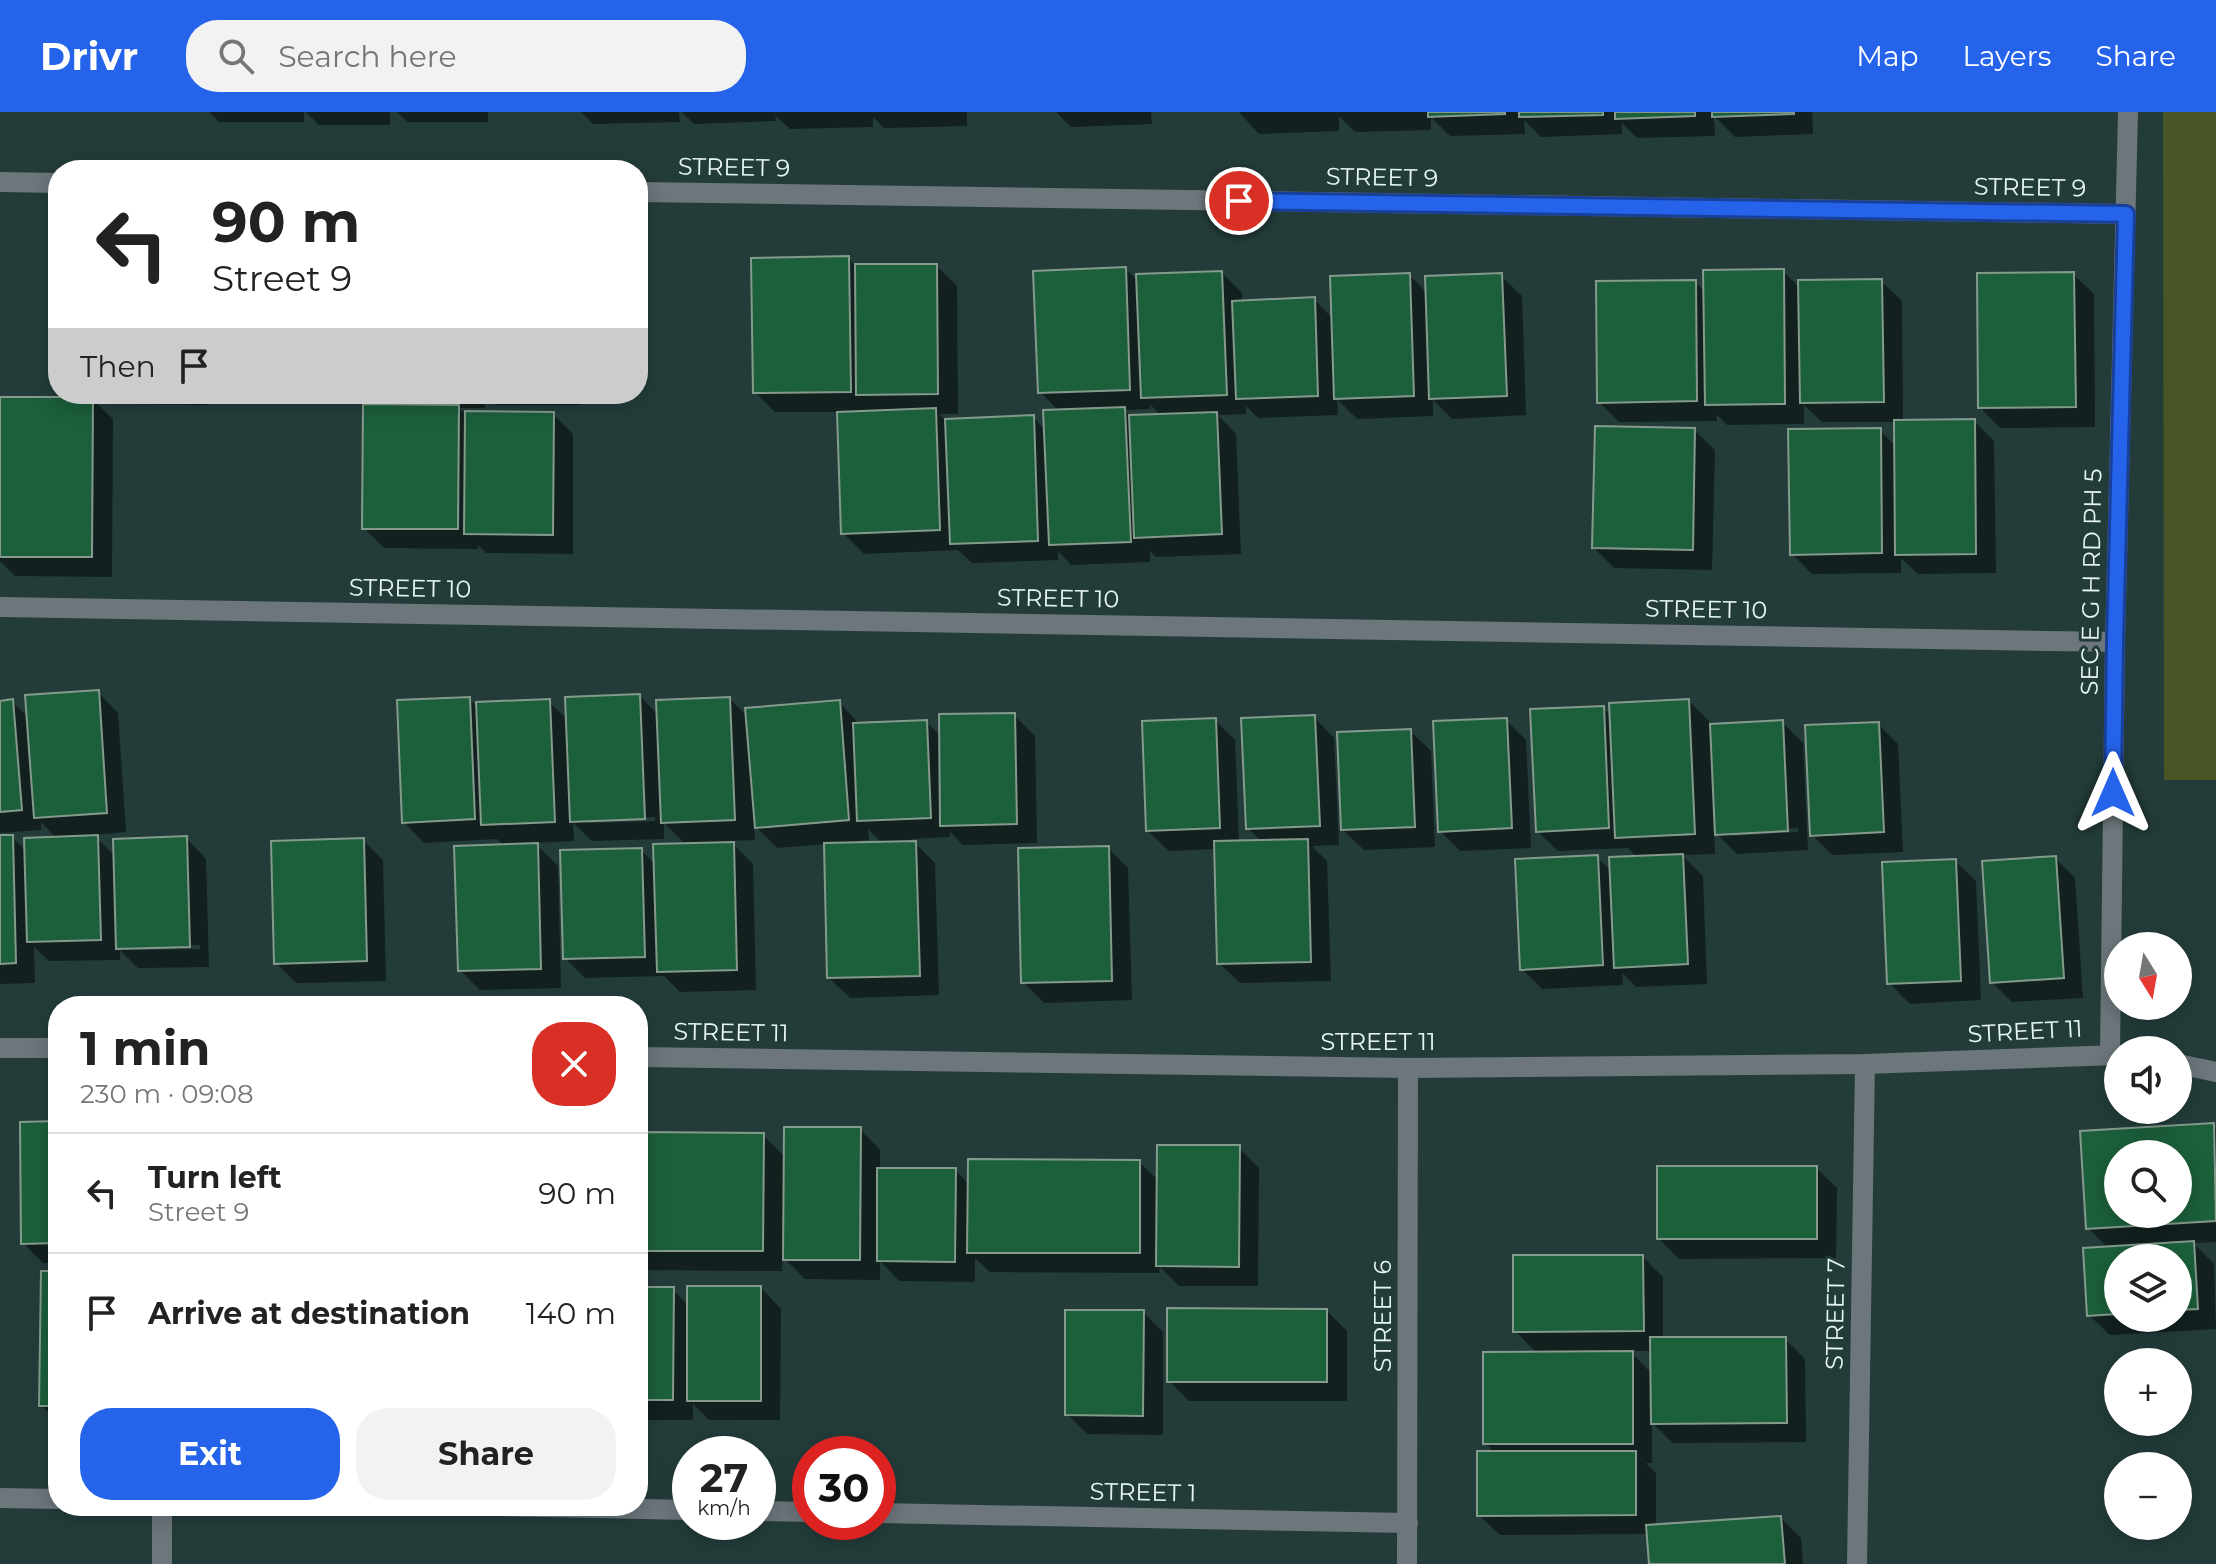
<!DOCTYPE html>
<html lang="en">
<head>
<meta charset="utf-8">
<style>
  body { margin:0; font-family:Montserrat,sans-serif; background:#f2f2f2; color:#222; height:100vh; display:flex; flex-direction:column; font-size:30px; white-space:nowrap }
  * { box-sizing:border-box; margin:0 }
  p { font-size:26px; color:#767676 }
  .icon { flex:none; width:44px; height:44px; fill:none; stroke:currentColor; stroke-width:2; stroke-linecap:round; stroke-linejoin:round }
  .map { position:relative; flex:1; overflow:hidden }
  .sheet { position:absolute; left:48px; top:884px; width:600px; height:520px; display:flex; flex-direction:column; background:#fff; border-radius:32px; box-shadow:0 4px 20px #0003 }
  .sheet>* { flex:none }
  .banner { position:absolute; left:48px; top:48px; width:600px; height:244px; border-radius:32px; box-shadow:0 4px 20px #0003; background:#fff; color:#222; overflow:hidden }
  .needle { width:52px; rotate:169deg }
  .tools { position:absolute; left:2104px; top:820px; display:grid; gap:16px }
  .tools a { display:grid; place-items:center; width:88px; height:88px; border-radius:50%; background:#fff; box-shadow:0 4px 20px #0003; font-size:40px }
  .speed { position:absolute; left:672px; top:1324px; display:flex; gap:16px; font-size:40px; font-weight:700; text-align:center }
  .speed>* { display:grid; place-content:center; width:104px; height:104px; border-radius:50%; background:#fff; box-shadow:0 4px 20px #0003; line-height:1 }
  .speed small { font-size:20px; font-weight:400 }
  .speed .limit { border:12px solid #d22; background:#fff; color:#111 }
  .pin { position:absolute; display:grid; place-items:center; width:68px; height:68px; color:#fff; margin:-34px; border:4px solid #fff; border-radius:50%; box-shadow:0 2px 8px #0007 }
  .me { position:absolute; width:88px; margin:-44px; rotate:0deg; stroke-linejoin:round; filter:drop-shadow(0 0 6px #0008) }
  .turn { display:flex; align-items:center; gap:28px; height:168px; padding:0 32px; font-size:36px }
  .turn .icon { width:104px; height:104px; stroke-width:2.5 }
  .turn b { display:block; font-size:56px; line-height:68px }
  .then { display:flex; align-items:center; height:76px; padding:0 32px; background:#0003; gap:16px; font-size:30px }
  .round { display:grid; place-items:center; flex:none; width:84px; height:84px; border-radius:32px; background:#f2f2f2 }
  .summary { display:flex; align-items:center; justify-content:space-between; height:136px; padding:0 32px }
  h1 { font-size:48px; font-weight:700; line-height:60px }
  .action { display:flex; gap:16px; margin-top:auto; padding:16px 32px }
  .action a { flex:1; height:92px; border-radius:32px; background:#2563eb; color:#fff; font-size:32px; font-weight:700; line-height:92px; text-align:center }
  .action a+a { background:#f2f2f2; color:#222 }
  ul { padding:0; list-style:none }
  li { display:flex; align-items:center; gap:24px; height:120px; padding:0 32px; border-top:2px solid #e0e0e0 }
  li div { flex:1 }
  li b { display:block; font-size:30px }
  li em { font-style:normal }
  header { display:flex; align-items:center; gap:48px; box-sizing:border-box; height:112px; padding:0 40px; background:#2563eb; color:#fff }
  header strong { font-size:38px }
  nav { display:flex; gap:44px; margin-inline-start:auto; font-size:28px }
  .search { width:560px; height:72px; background:#f2f2f2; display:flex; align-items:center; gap:20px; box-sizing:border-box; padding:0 28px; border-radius:32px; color:#767676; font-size:30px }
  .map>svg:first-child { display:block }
  .green { fill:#485524 }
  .shadow { fill:#0007; fill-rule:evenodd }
  .building { fill:#1b5f3b; stroke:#859a8c; stroke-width:2; fill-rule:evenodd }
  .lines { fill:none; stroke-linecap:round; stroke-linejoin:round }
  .minor { stroke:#6c767b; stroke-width:20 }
  .route-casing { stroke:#184099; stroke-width:20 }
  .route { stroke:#2563eb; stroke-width:14 }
  .labels { text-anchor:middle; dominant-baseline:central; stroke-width:6; stroke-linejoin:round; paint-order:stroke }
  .street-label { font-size:24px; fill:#e6f5f3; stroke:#233c3a }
</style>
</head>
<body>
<header>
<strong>Drivr</strong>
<div class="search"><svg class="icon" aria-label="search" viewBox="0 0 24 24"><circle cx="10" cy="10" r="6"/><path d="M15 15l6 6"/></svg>Search here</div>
<nav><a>Map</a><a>Layers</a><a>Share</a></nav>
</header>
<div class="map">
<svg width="2216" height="1452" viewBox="0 0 2216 1452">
  <rect width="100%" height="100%" fill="#233c3a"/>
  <path class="green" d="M2163,0h53v668h-52z"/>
  <g class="shadow">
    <path d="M209,0h95v10h-85z"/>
    <path d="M306,0h84v13h-71z"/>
    <path d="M397,0h91v10h-81z"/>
    <path d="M581,0h98l1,10 -87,2z"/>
    <path d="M682,0h285v14l-83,2 -11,-11v10l-83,2 -15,-14 1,6 -82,3z"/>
    <path d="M1056,0h95l1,12 -81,3z"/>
    <path d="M1239,0h573l1,22 -78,3 -21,-21 1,20 -78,2 -15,-15v11l-81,3 -17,-17 1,14 -75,2 -19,-19v13l-76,2 -16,-16v15l-80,3z"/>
    <path d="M848,146l8,8h81l20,20 1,128h-19l7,7 87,-4 13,14 13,-20 -19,-19 85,-123 14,13 83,-9 20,20v9l72,-3 19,20 76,-44 19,19 73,-18 21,20 4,119 -74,4 -19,-19v16l-76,3 -20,-20 1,16 -80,3 -12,-12v8l-28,1 18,19 5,120 -85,3 -6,-6v11l-79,3 -13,-14v9l-86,3 -14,-13 -94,4 -21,-21 -4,-121h-64l-20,-20zM1150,292l11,12 -29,1 -7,-7 25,-1z"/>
    <path d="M1783,159l17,17 81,-7 21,20 1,121 71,-1 20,20 2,132 -78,1 -17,-16v15l-89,1 -20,-20 88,-124 16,17v-25h-74l-18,-17v19l-77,1 -10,-10v6l-98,1 -20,-20 96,-120 10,10z"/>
    <path d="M2073,162l21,20 1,133 -95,1 -20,-21z"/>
    <path d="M101,282h106v11l-96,-1z"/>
    <path d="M209,282h89v8h-81z"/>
    <path d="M374,282h206v11h-85l-10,-11v14h-26l5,5 89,1 20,20v120l-87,-1 -8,-8v4l-94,-1 -20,-20 22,-121z"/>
    <path d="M0,287h92l21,20 -1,158 -97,-1 -15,-15z"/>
    <path d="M1694,318l21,20 -3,120 -98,-2 -20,-20z"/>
    <path d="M98,580l20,21 8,119 -32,3 21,21 71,-18 20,21 3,108 -71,1 -18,-18v10l-71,1 -15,-14 1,36 -35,1v-147h12l14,14 31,-12 -16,-17v8l-41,3v-130l12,-1 17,16zM200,833v4l-65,1v-4z"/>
    <path d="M640,584l19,20 71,-17 18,18 91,-15 20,22 67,-2 15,14 74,-20 20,20 2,107 -74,2 -13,-13v5l-39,2 24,24 4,132 -89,3 -21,-20 -3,-134 -49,4 -23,-23 1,15 -25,1 23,23 3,126 -76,2 -16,-16 -79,2 -20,-20 76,-108 15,15 30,-20 -22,-22v16l-72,2 -19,-18 1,18 -39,2 23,23 3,122 -81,2 -20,-20 45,-124 -8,-7 -73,4 -20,-21 65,-123 9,9 71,-6 19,18zM655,705v4l-67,2v-4zM868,717l15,15h-26v-3l12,-1z"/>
    <path d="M1689,589l20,20v5l73,-4 21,21 5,107 -71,4 -23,-23 1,23 -33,1 21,21 4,108 -71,3 -14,-14 1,12 -81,4 -20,-20 75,-112 15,15 26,-14 -10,-10 -70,3 -21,-20 66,-123 9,9zM1798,716v4l-65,4v-4z"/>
    <path d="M1314,605l20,21 5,107 -27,1 15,15 4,120 -91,2 -21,-20 -2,-114 -48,2 -21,-20 67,-111 20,20 4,103 23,-1 -14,-14z"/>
    <path d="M1506,608l20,20 5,108 -71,3 -20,-20z"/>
    <path d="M1878,612l20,20 5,108 -71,3 -20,-20z"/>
    <path d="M1410,619l21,20 4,96 -71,3 -21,-20z"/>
    <path d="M363,728l20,20 3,121 -90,2 -20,-20z"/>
    <path d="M1108,736l20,20 4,132 -88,3 -21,-21z"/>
    <path d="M2055,746l20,20 8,120 -71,4 -20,-20z"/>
    <path d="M1955,749l21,20 5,119 -71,4 -21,-21z"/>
    <path d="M58,1011v140h-15l-20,-20z"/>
    <path d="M2213,1013l3,4v113l-23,1 21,21 2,65 -106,6 -21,-20 20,-66 -21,-21 -6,-95zM2118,1042h60v60h-60zM2118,1146h60v60h-60z"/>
    <path d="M860,1017l20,21v20h75l15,15 169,-23 20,19 80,-33 20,20 -1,118h-79l-19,-19 -1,6 -169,-1 -15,-14v24l-76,-1 -19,-20v19l-75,-1 -22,-22 -1,14 -144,-1v-136l125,1 23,23z"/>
    <path d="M1816,1056l21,20 -1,70 -157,1 -21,-21z"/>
    <path d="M1643,1145l20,20v62h122l20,20 1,83 -133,1 -21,-20v40h-6l10,10v53l125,-8 20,20 2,26h-152l-2,-30 -149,1 -21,-20 16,-62 -10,-10 52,-90 -22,-22zM1630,1239h22v23z"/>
    <path d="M58,1161v150l-17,-18z"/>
    <path d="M761,1176l20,21 -1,111h-71l-16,-16v16h-55v-131l35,1 16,16z"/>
    <path d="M1327,1199l20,20v70h-158l-20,-20z"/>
    <path d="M1143,1200l20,20v103l-76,-1 -20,-20z"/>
  </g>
  <g class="building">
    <path d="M1428,0h77v2l-77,3z"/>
    <path d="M1519,0h84v3l-84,2z"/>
    <path d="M1615,0h80v4l-80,3z"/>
    <path d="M1712,0h82v2l-82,3z"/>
    <path d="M849,144l2,136 -98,1 -2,-135z"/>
    <path d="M855,152h82l1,130 -82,1z"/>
    <path d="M1126,155l4,123 -92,3 -5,-122z"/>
    <path d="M1784,157l1,135 -80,1 -2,-135z"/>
    <path d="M1222,159l5,124 -86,3 -5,-124z"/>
    <path d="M2074,160l2,135 -98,1 -1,-135z"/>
    <path d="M1410,161l4,123 -80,3 -4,-123z"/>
    <path d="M1502,161l5,123 -78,3 -4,-123z"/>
    <path d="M1882,167l2,123 -84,1 -2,-123z"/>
    <path d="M1696,168l1,121 -100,2 -1,-122z"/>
    <path d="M1315,185l3,99 -82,3 -4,-98z"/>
    <path d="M0,285h93l-1,160h-92z"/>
    <path d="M363,292l96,1 -1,124h-96z"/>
    <path d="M1125,295l6,135 -82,3 -6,-135z"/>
    <path d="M936,296l4,122 -99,4 -4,-122z"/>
    <path d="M465,299l89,1 -1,123 -89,-1z"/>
    <path d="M1217,300l5,122 -88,4 -5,-123z"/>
    <path d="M1034,303l4,126 -88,3 -5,-125z"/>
    <path d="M1975,307l1,135 -81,1 -1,-135z"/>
    <path d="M1595,314l100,2 -2,122 -101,-2z"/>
    <path d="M1881,316l1,125 -92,2 -2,-126z"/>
    <path d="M99,578l8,123 -73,5 -9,-123z"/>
    <path d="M640,582l5,125 -75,3 -5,-125z"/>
    <path d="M470,585l5,122 -73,4 -5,-123z"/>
    <path d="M730,585l5,123 -74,3 -5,-123z"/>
    <path d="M13,587l9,111 -22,2v-111z"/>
    <path d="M550,587l5,123 -74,3 -5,-123z"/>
    <path d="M1689,587l6,135 -80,4 -6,-135z"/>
    <path d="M840,588l9,120 -94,8 -10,-120z"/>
    <path d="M1604,594l5,122 -73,4 -6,-123z"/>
    <path d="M1015,601l2,111 -77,2 -1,-112z"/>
    <path d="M1315,603l5,111 -74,3 -5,-111z"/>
    <path d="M1216,606l4,110 -74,3 -4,-110z"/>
    <path d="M1507,606l5,110 -74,4 -5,-111z"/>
    <path d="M927,608l4,98 -74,3 -4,-98z"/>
    <path d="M1783,608l5,111 -73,4 -5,-111z"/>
    <path d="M1879,610l5,110 -74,4 -5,-111z"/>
    <path d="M1411,617l4,98 -74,3 -4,-98z"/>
    <path d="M0,723h13l3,128 -16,1z"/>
    <path d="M98,723l3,105 -74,2 -3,-104z"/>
    <path d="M187,724l3,111 -74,2 -3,-110z"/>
    <path d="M364,726l3,123 -93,3 -3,-123z"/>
    <path d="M1308,727l3,123 -94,2 -3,-123z"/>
    <path d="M916,729l4,135 -93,2 -3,-135z"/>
    <path d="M734,730l3,128 -80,2 -4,-128z"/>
    <path d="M538,731l3,126 -83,2 -4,-125z"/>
    <path d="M1109,734l3,135 -91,2 -3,-135z"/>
    <path d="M642,736l3,109 -82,2 -3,-109z"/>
    <path d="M1683,742l5,110 -74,4 -5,-111z"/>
    <path d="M1598,743l5,110 -83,5 -5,-111z"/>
    <path d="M2056,744l8,122 -74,5 -8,-122z"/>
    <path d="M1956,747l5,122 -74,3 -5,-122z"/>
    <path d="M58,1009v122l-37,1 -1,-122z"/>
    <path d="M2214,1011l2,98 -130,8 -6,-98zM2118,1042h60v60h-60z"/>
    <path d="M784,1015h77l-1,133h-77z"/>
    <path d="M638,1020l126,1 -1,118h-125z"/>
    <path d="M1157,1033h83l-1,122 -83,-1z"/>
    <path d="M968,1047l172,1v93h-173z"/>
    <rect x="1657" y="1054" width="160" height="73"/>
    <path d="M877,1056h79l-1,94 -78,-1z"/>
    <path d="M2194,1129l4,68 -20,1v-52h-60v56l-31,2 -4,-68z"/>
    <path d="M1513,1143h130l1,76 -131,1z"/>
    <path d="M41,1159h17v135h-19z"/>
    <rect x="687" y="1174" width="74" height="115"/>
    <path d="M638,1175h36l-1,113h-35z"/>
    <path d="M1167,1196l160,1v73h-160z"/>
    <path d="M1065,1198h79l-1,106 -78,-1z"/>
    <path d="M1650,1225h136l1,86 -136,1z"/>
    <path d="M1633,1239v93h-150v-92z"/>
    <path d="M1477,1339h159v64l-159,1z"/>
    <path d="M1781,1404l4,48h-136l-3,-39z"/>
  </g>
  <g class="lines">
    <g class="minor">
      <path d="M0,70l58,1"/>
      <path d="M638,80l1488,22"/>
      <path d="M0,495l2115,35"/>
      <path d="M0,936h58"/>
      <path d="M2110,942l5,-412 13,-530"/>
      <path d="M638,945l770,11 457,-4 253,-9"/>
      <path d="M2178,952l38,8"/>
      <path d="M0,1386l58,1"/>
      <path d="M500,1394l190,4"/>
      <path d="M758,1399l52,1"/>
      <path d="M878,1401l530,10"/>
      <path d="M162,1452v-58"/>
      <path d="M1407,1452l1,-496"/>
      <path d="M1857,1452l8,-500"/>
    </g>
  </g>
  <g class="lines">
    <defs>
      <path id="route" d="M1239,89l887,13 -11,428 -2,151"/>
    </defs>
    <use href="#route" class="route-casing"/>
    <use href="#route" class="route"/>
  </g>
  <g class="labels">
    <g class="street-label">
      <text transform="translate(734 55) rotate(1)">STREET 9</text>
      <text transform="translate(1382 65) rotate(1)">STREET 9</text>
      <text transform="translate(2030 75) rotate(1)">STREET 9</text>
      <text transform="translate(2091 470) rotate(-89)">SEC E G H RD PH 5</text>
      <text transform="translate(410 476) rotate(1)">STREET 10</text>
      <text transform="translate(1058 486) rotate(1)">STREET 10</text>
      <text transform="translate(1706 497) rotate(1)">STREET 10</text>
      <text transform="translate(2025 919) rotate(-3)">STREET 11</text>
      <text transform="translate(731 920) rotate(1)">STREET 11</text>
      <text x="1378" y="929">STREET 11</text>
      <text transform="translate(1835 1202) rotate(-89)">STREET 7</text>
      <text transform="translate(1382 1204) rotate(-90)">STREET 6</text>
      <text transform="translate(1143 1380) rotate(1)">STREET 1</text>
    </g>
  </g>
</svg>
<div class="tools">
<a><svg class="needle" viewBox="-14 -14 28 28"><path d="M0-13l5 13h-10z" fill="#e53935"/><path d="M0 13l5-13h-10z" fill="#767676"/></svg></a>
<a><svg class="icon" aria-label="sound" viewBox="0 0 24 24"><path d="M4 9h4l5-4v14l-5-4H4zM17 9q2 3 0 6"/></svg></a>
<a><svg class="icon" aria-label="search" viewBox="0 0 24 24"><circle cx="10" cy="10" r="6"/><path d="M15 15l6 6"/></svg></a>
<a><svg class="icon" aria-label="layers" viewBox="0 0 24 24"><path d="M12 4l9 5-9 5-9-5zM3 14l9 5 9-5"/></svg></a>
<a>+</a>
<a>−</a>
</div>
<div class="speed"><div>27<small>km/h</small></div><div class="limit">30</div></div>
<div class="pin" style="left:1239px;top:89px;background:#d93025"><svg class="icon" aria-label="arrive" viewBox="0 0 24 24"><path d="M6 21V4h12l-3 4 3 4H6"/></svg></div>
<svg class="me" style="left:2113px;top:681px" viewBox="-20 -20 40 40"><path d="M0-17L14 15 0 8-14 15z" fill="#2563eb" stroke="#fff" stroke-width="4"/></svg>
<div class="banner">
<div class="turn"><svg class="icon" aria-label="left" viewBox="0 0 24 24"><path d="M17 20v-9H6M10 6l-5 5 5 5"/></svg><div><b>90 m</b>Street 9</div></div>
<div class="then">Then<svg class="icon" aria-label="arrive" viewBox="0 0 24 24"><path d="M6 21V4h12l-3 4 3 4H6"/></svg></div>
</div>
<section class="sheet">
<div class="summary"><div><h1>1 min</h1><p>230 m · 09:08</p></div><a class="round" style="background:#d93025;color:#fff"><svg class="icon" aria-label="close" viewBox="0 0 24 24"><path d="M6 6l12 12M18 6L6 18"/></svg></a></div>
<ul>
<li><svg class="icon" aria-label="left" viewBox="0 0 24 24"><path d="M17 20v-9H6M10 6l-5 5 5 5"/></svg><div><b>Turn left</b><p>Street 9</p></div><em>90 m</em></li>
<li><svg class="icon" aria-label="arrive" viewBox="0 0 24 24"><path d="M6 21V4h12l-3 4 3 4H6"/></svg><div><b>Arrive at destination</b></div><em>140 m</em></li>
</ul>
<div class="action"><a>Exit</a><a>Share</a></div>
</section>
</div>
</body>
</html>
